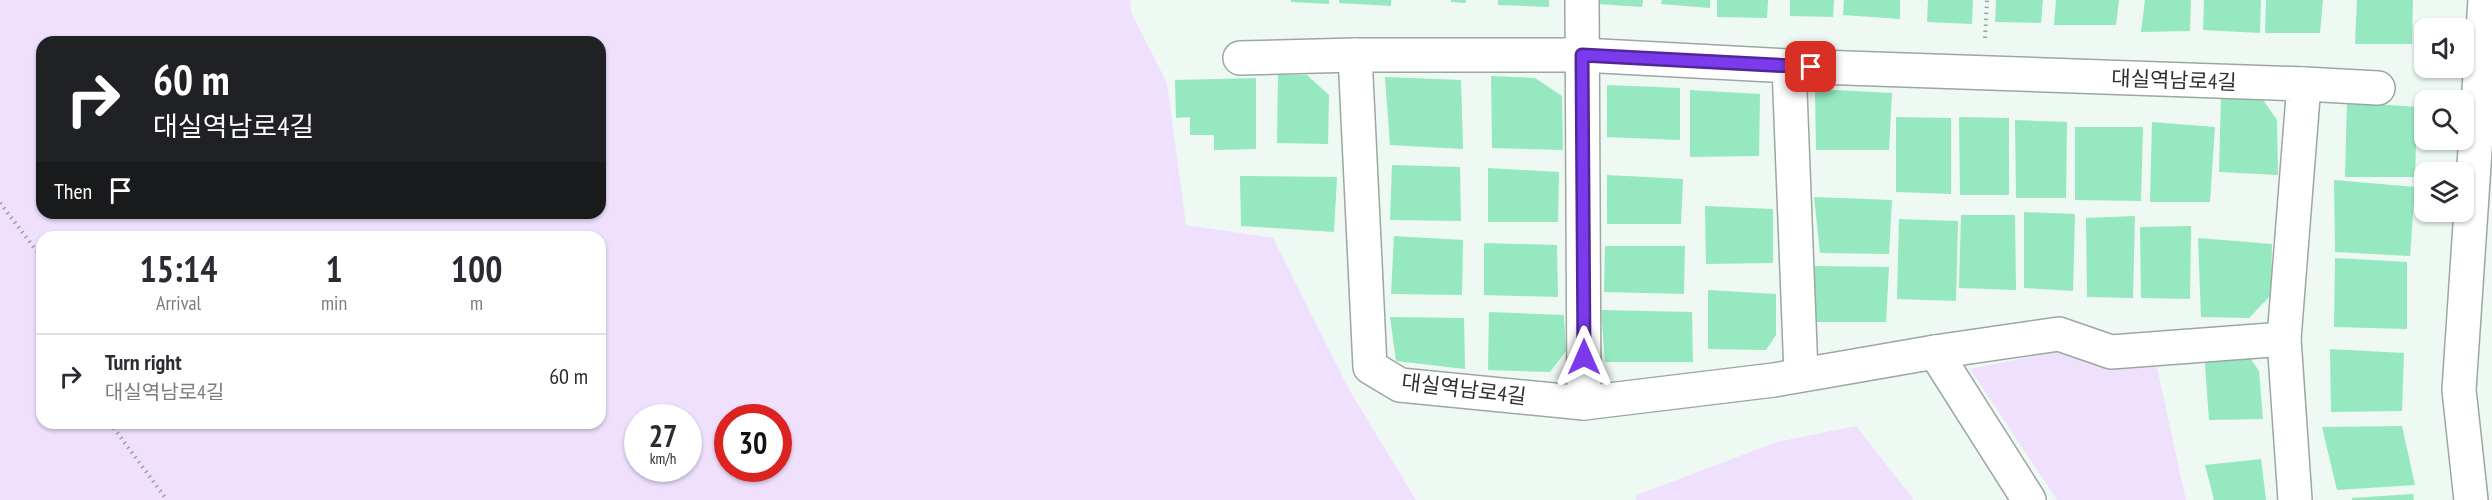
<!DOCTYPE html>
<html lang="en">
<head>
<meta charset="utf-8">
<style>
  body { margin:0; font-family:"PT Sans Narrow","Noto Sans KR",sans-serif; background:#f2f2f3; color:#2b2b33; height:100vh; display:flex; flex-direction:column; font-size:22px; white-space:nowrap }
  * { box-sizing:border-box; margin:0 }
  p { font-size:20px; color:#7c7c81 }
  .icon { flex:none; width:33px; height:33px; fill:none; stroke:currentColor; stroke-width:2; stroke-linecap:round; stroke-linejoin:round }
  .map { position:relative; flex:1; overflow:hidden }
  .panel { position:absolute; left:36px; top:231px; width:570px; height:198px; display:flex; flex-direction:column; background:#fff; border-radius:18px; box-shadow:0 2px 4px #0004 }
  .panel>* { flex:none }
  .hud { position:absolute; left:36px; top:36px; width:570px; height:183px; border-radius:18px; box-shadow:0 2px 4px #0004; background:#202124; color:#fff; overflow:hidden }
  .controls { position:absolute; left:2414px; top:18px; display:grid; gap:12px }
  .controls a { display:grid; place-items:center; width:60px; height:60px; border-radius:12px; background:#fff; box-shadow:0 2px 4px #0004; font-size:30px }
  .speed { position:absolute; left:624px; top:404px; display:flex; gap:12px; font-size:30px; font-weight:700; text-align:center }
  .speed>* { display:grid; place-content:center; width:78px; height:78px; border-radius:50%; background:#fff; box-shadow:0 2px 4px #0004; line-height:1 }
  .speed small { font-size:15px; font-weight:400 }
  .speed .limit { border:9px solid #d22; background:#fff; color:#111 }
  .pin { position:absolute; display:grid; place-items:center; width:51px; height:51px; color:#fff; margin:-26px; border-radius:12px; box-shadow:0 3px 9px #0006 }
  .me { position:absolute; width:66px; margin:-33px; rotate:0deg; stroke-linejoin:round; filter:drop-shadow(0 0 4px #0008) }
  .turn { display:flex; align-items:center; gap:21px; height:126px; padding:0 18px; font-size:27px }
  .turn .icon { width:78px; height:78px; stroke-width:2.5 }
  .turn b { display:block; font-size:42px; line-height:51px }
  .then { display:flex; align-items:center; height:57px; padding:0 18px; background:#0003; gap:12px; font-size:22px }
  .eta { display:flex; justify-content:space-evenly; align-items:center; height:102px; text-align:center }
  .eta b { font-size:36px; font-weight:800; line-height:42px }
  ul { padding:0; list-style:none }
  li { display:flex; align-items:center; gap:18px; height:84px; padding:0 18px; border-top:2px solid #e1e1e2 }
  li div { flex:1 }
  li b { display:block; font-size:22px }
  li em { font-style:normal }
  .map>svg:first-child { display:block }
  .green { fill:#efe1fd; fill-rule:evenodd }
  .building { fill:#95e8bf }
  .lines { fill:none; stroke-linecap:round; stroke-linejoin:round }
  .minor-casing { stroke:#9da7a1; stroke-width:36 }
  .path { stroke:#9aa29e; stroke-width:4; stroke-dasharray:1.5 4.5; stroke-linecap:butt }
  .minor { stroke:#fff; stroke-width:33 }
  .route-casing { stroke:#51269a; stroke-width:15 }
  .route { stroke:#7c3aed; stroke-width:10 }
  .labels { text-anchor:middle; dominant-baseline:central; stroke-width:5; stroke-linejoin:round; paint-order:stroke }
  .street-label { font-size:21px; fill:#2d312f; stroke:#fff }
</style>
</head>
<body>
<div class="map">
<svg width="2492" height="500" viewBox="0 0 2492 500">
  <rect width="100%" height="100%" fill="#eef9f3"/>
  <g class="green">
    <path d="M0,0h1130l1,12 36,71 19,142 87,13 77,153 66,109h-1416zM42,42h558v171h-558zM42,237h558v186h-558zM638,417h50v51h-50zM728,417h50v51h-50z"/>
    <path d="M2063,350l91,4 32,146h-129l-87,-131z"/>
    <path d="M1856,426l58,74h-278l1,-5 140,-53z"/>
  </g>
  <g class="building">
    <path d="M1291,0h38v4l-38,-2z"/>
    <path d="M1339,0h52v6l-52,-3z"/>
    <path d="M1451,0h15v3l-15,-1z"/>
    <path d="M1498,0h51v7l-51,-2z"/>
    <path d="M1598,0h45l-1,7 -44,-3z"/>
    <path d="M1662,0h48v8l-49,-4z"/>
    <path d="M1717,0h51l-1,18 -50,-1z"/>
    <path d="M1790,0h44l-1,17 -43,-1z"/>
    <path d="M1844,0h56v19l-57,-4z"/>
    <path d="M1928,0h45l-1,24 -45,-2z"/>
    <path d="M1996,0h47l-2,23 -46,-1z"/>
    <path d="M2056,0h63l-3,25h-62z"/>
    <path d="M2145,0h46l-1,31 -49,1z"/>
    <path d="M2204,0h57l-1,33 -57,-3z"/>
    <path d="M2266,0h57l-3,33h-55z"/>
    <path d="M2357,0h56l-1,44h-57z"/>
    <path d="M1278,75h29l22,20 -1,49 -51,-1z"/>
    <path d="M1491,76l44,2 27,18 1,54 -71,-2z"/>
    <path d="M1385,77l76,3 2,69 -73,-4z"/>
    <path d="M1256,78v71l-42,1v-15h-24v-18l-14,1 -1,-38z"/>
    <path d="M1607,85l73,3v52l-73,-3z"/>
    <path d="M1815,89l77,4 -3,57h-73z"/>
    <path d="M1690,90l70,4 -1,62 -69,1z"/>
    <path d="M2221,95l40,2 16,23 1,55 -59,-3z"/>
    <path d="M2347,102l70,5 -2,70h-70z"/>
    <path d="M1896,117l55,1v76l-55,-2z"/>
    <path d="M1959,117l50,1v77h-49z"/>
    <path d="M2015,120l52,2 -1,76h-50z"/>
    <path d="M2152,122l63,5 -5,75h-60z"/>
    <path d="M2075,127h68l-2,74 -66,-1z"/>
    <path d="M1392,165l68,2 1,54 -71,-1z"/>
    <path d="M1488,168l71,4 -1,50h-70z"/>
    <path d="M1607,175l76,4 -2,45h-74z"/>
    <path d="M1240,176l97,1 -3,55 -93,-6z"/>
    <path d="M2334,180l81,7 -5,69 -75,-4z"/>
    <path d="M1814,197l78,3 -3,54 -69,-1z"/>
    <path d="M1705,206l68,3v54l-67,1z"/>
    <path d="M2024,212l51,2 -2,77 -49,-3z"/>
    <path d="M1961,215h54l1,75 -57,-2z"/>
    <path d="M2135,216l-2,82 -46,-1 -1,-79z"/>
    <path d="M1899,219l59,2 -2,80 -59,-2z"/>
    <path d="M2191,226l-1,73 -49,-1 -1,-71z"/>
    <path d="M1394,236l69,4 -1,55 -71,-1z"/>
    <path d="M2198,238l74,6 -1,51 -22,23 -48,-1z"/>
    <path d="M1484,243l73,2 1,52 -74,-2z"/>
    <path d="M1605,246h80l-1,48 -80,-2z"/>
    <path d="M2335,258l72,4v67l-73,-2z"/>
    <path d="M1814,266l75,1 -3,55h-70z"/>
    <path d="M1708,290l68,4v41l-10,15 -58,-1z"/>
    <path d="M1601,310l91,2 1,50h-88z"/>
    <path d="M1489,312l75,3 2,36 -16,21 -62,-2z"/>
    <path d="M1390,317l74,1 1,51 -69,-8z"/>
    <path d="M2330,349l74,4 -2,58 -71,1z"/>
    <path d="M2204,351l42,1 13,19 4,48 -54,1z"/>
    <path d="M2402,426l13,59 -78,5 -15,-63z"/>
    <path d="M2261,459l5,41h-52l-9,-35z"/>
    <path d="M2413,494l1,6h-62v-2z"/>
  </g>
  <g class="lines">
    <defs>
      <g id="minor">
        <path d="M1582,0l2,403"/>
        <path d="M1355,55l15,312 30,18 184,18 190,-23 161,-28 124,-18 52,18 173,-13 11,161"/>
        <path d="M1240,58l115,-3h227l207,11 12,308"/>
        <path d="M1789,66l515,18 -20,255"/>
        <path d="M2304,84l74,4"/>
        <path d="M1935,352l94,148"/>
        <path d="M2471,500l-12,-110 26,-390"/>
      </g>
    </defs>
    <use href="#minor" class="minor-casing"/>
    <g class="path">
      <path d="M1985,38l2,-38"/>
      <path d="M0,203l42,55"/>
      <path d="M110,423l57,77"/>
    </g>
    <use href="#minor" class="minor"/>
  </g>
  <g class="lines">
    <defs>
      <path id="route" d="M1584,357l-2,-302 229,12"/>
    </defs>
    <use href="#route" class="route-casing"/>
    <use href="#route" class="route"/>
  </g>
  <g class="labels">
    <g class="street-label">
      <text transform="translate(2174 80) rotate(2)">대실역남로4길</text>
      <text transform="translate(1464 389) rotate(7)">대실역남로4길</text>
    </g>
  </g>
</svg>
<div class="controls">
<a><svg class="icon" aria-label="sound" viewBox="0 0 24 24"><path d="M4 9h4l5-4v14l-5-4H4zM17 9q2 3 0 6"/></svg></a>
<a><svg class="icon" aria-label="search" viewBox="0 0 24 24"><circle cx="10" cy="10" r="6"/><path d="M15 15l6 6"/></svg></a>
<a><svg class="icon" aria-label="layers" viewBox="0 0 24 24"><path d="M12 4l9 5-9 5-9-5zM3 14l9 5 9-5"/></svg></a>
</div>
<div class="speed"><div>27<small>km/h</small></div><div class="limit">30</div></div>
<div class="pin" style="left:1811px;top:67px;background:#d93025"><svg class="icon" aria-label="arrive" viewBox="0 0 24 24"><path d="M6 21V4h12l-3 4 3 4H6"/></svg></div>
<svg class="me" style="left:1584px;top:357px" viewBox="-20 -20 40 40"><path d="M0-17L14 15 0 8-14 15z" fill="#7c3aed" stroke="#fff" stroke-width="4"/></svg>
<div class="hud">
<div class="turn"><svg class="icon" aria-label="right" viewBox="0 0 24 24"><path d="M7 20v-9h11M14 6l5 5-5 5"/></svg><div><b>60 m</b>대실역남로4길</div></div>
<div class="then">Then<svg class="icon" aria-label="arrive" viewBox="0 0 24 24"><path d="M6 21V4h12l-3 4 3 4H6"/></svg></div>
</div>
<section class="panel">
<div class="eta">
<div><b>15:14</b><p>Arrival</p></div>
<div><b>1</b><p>min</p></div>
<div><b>100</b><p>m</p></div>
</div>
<ul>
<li><svg class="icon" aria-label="right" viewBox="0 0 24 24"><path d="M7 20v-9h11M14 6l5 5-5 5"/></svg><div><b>Turn right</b><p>대실역남로4길</p></div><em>60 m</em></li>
</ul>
</section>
</div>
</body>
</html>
